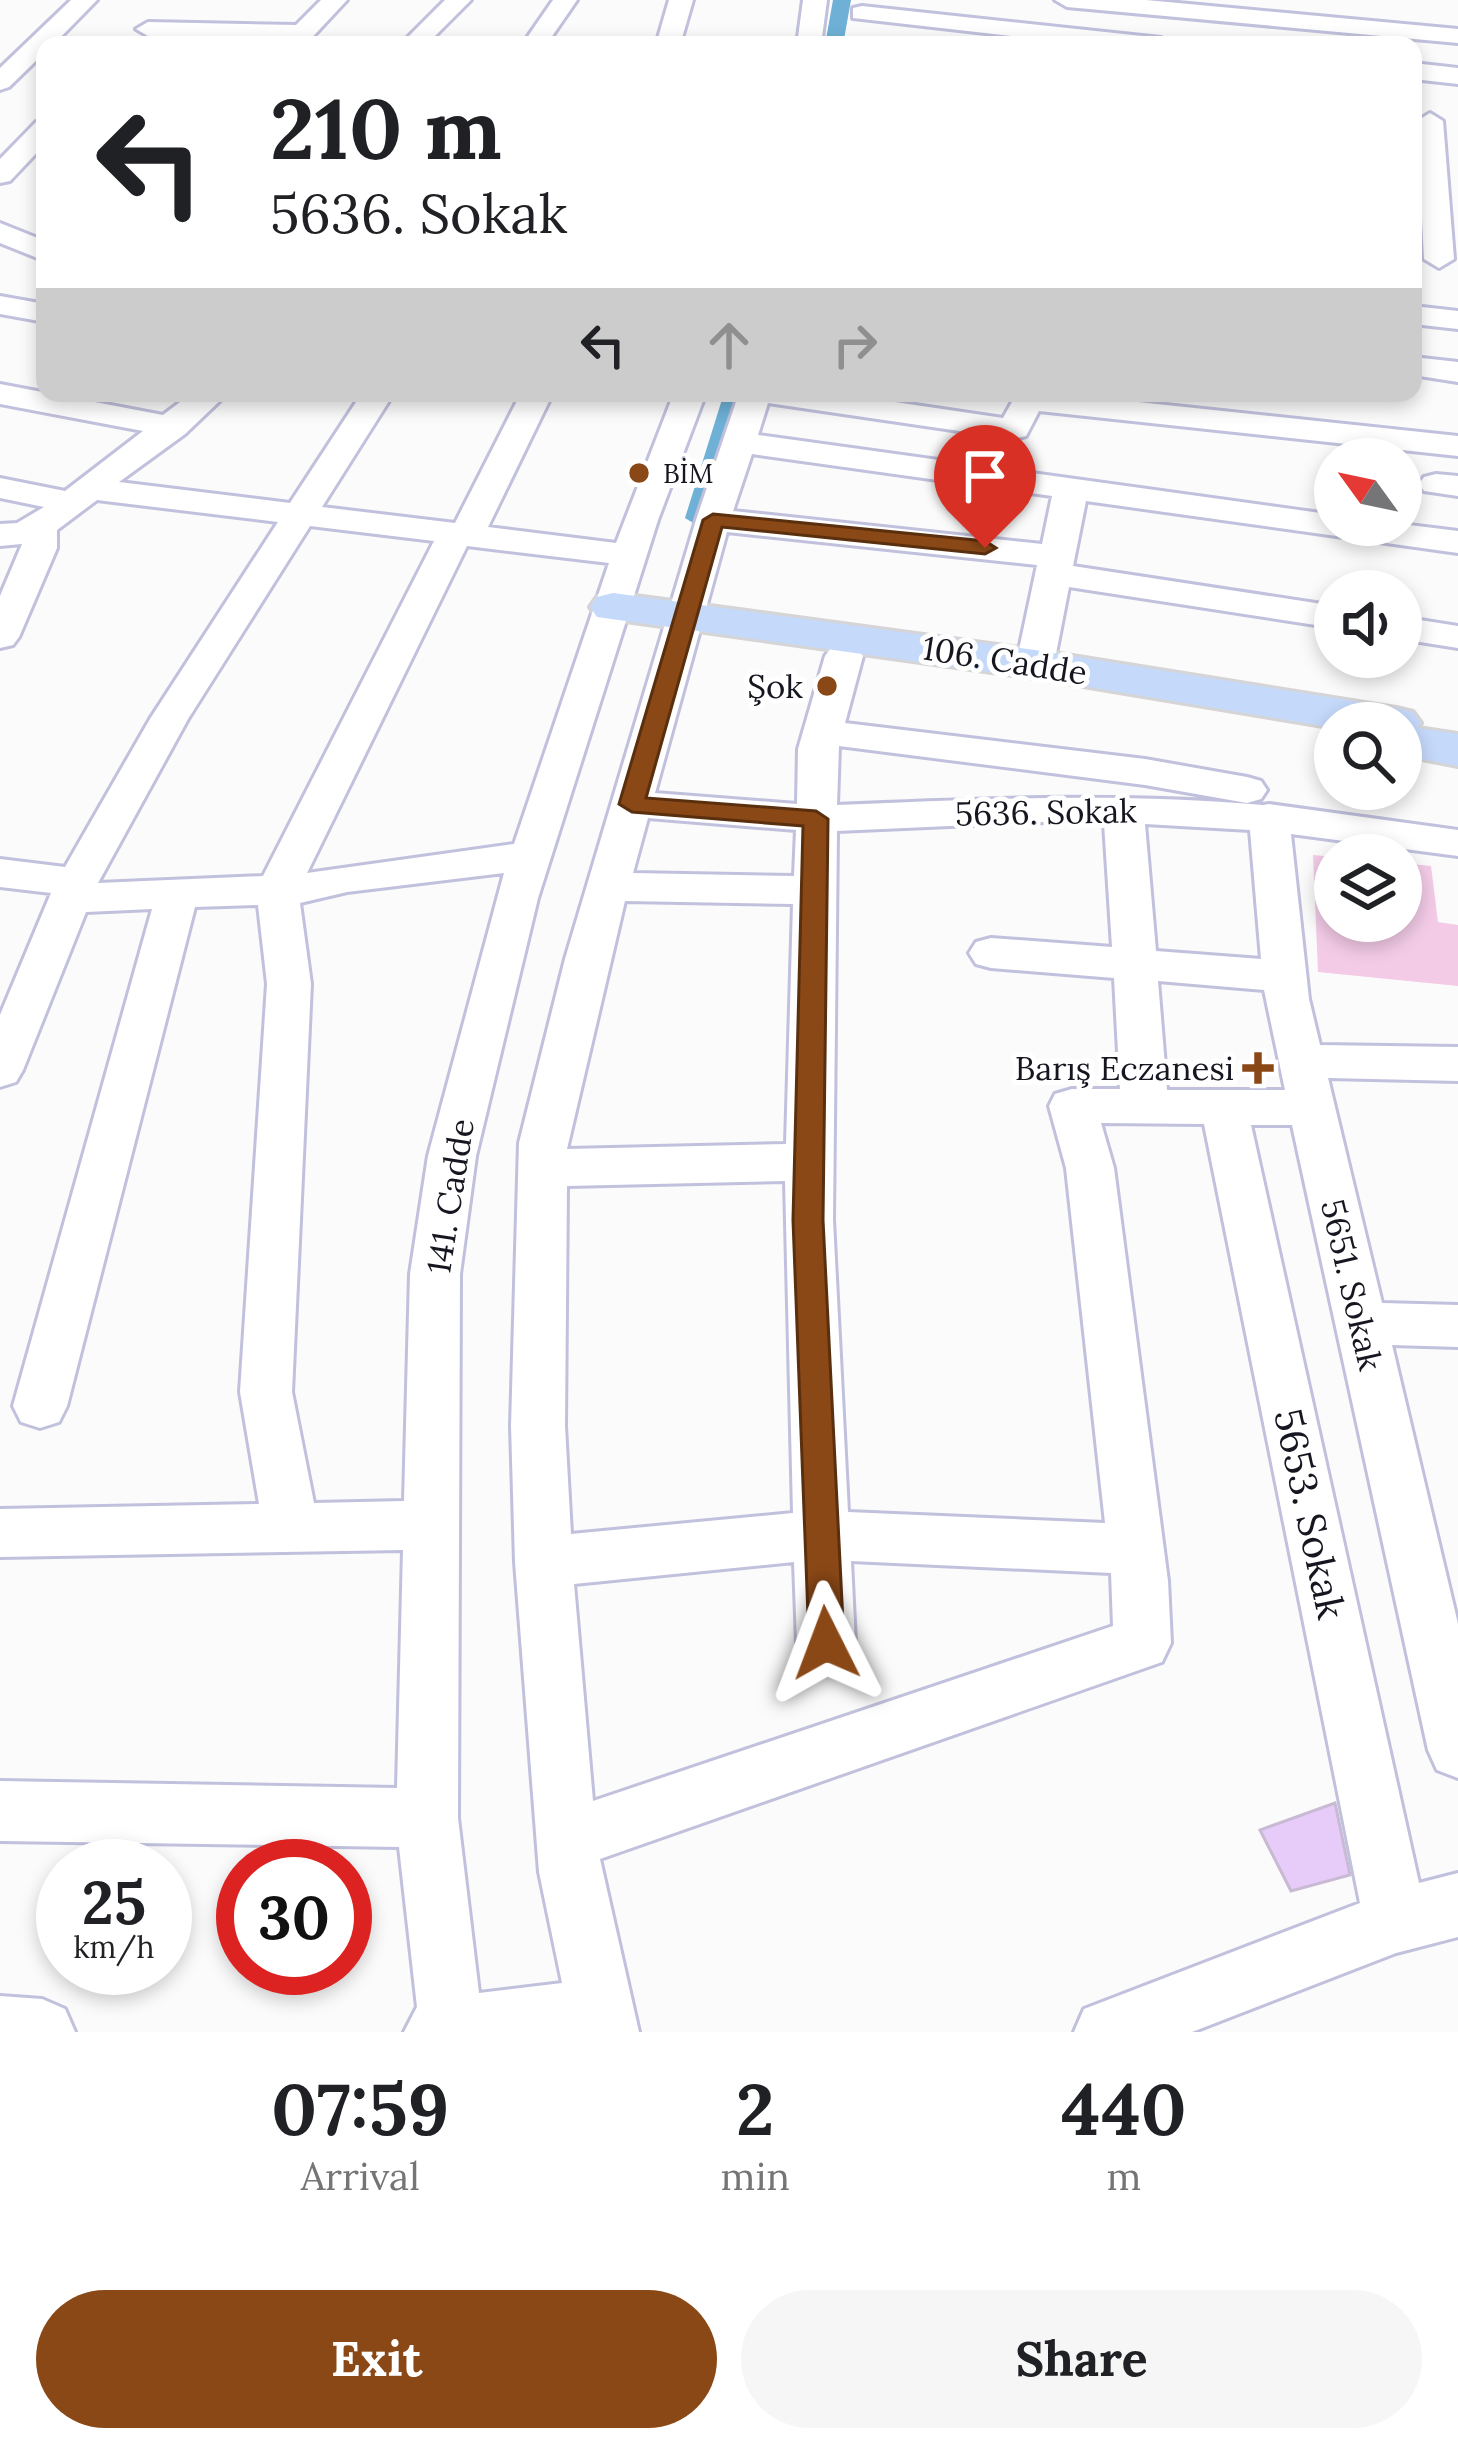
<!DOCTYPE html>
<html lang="en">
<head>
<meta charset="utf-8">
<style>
  body { margin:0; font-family:Lora,serif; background:#f6f6f6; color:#202124; height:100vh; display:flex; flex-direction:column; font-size:45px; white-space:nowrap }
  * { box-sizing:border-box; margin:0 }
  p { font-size:39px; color:#757577 }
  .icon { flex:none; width:66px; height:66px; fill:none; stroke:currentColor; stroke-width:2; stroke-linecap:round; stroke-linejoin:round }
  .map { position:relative; height:2032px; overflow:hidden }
  .details { display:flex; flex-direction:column; background:#fff; flex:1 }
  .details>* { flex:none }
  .hud { position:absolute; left:36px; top:36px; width:1386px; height:366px; border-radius:24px; box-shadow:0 6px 18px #0003; background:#fff; color:#202124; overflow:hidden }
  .needle { width:78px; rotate:303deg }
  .tools { position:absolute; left:1314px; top:438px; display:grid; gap:24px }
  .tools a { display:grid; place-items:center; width:108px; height:108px; border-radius:50%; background:#fff; box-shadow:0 6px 18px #0003; font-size:60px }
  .speed { position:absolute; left:36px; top:1839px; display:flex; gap:24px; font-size:60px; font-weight:700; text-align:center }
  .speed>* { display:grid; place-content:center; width:156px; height:156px; border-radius:50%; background:#fff; box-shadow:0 6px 18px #0003; line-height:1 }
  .speed small { font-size:30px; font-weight:400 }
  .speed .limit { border:18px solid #d22; background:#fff; color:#111 }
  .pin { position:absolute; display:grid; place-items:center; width:102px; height:102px; color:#fff; margin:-123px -51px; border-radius:50% 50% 50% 0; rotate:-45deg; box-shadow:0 0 12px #0007 }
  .pin .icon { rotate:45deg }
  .me { position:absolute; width:132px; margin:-66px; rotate:357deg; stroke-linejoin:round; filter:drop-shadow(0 0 9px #0008) }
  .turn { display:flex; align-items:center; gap:42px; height:252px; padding:0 36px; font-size:54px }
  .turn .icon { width:156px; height:156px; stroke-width:2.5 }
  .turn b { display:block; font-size:84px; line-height:102px }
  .lanes { display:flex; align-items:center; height:114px; padding:0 36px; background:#0003; justify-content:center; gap:60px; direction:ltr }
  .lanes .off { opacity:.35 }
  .eta { display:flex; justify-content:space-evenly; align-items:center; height:204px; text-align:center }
  .eta b { font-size:72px; font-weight:800; line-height:84px }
  .button { display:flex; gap:24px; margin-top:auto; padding:24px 36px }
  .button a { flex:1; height:138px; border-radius:72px; background:#8a4816; color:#fff; font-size:48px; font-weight:800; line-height:138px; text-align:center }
  .button a+a { background:#f6f6f6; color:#202124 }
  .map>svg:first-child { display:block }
  .green { fill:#f3cbe7 }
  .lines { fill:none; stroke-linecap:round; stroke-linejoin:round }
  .canal { fill:#6eb0d6; fill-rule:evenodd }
  .building { fill:#e7ccfa; stroke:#c9bad4; stroke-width:3 }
  .minor-casing { stroke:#c1c1dd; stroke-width:6 }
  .major-casing { stroke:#d5d5d7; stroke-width:6 }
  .minor { fill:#fff; fill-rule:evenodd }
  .major { fill:#c5d9fb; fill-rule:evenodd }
  .route { fill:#8a4816; stroke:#5a2f0e; stroke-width:3 }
  .poi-dot { fill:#8a4816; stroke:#fff; stroke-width:4.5 }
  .labels { text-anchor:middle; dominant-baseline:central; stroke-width:10; stroke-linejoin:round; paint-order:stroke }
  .far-poi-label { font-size:27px; fill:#161620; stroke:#fff; text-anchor:start }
  .street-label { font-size:33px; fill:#161620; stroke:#fff }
  .poi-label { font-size:33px; fill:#161620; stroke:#fff; text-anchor:end }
  .near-street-label { font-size:39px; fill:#161620; stroke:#fff }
</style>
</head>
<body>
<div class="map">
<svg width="1458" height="2032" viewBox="0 0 1458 2032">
  <rect width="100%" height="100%" fill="#fbfbfb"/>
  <path class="green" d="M1313,855l22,2v64h66v-58l30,3 7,56 20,3v61l-140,-14z"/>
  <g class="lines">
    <g class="canal">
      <path d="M833,0h18l-8,45h-18z"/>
      <path d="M724,393h24l-37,125 -13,8 -13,-8z"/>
    </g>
  </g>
  <path class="building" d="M1335,1803l15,72 -59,16 -31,-61z"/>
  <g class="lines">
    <defs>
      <g id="minor">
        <path d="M71,0h26l-44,45h-8v7l-36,35 -9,3v-22z"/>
        <path d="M321,0h26l-42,45h-26l3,-5 -134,-4 -12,-7 12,-7 148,3z"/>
        <path d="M445,0h26l-45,45h-26z"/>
        <path d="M553,0h24l-31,45h-24z"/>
        <path d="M669,0h24l-13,45h-24z"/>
        <path d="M803,0h24l-6,45h-24z"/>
        <path d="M1055,0h91l312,29v14l-391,-36z"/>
        <path d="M862,6l299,32 12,7h-81l-239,-27v-10z"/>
        <path d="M1413,63l45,5v16l-45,-5z"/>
        <path d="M1430,113l13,8 11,138 -15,9 -15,-9 -7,-138z"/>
        <path d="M45,120v24l-35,37 -10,2v-24l36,-37z"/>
        <path d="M0,223l45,18v20l-45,-18z"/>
        <path d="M0,296l45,8v18l-45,-8z"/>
        <path d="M1413,306l45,5v18l-45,-5z"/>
        <path d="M1413,357l45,5v20l-45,-7z"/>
        <path d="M0,384l163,31 29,-22h36l-43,41 -66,48 171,21 72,-110h32l-72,114 133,16 66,-130h32l-65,134 128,16 58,-150h32l-48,127 -120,378 -62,258 -16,118 -2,544 21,175 83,-10 -23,-111 -24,-310 -4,-136 8,-283 46,-184 131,-439 43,-127h95l169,25 14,-25h36l405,43v20l-419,-45 -13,25 -12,3 -246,-36 -10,32 577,80v10l66,-1 57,7v22l-372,-52 -13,65 262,40v22l-266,-41 -15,77 -6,8h-26l-6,-8 21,-99 -310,-33 -72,261 142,11 1,-55 27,-93 6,-8h26l6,8 -18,67 300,36 102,18 14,4 6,9 -6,9 -14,4 -102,-18 -306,-39 -2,59c143,-6 284,-13 426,0l6,-1 189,26v26l-167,-22 18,165 11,46 138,2v34l-130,-3 54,225 76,2v42l-66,-2 66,279v154l-21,-8 -9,-20 -136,-625h-41l168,758 39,-10v64l-62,16 -204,79h-118l10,-23 276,-106 -156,-779 -103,-1 13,45 54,413 3,62 -9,19 -562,197 39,173h-235l13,-25 -18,-160 -399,-6v-60l397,7 6,-238 -403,7v-48l259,-5 -19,-112 27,-408 -9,-79 -63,2 -128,499 -8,16 -19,6 -19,-6 -8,-16 139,-497 -66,3 -63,158 -7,12 -16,5v-72l51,-122 -51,-6v-28l65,8 85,-148 128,-197 -181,-22 -40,30v18l-38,89 -6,8 -13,3v-52l22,-52 -22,2v-22l17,-1 27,-16 -44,-9v-20l65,13 78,-60 -143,-27zM752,454l300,42 -10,48 -309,-33zM310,526l124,15 -171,335 -165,7 90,-164zM467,546l142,17 -95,281 -207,29zM648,818l148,12 -2,46 -161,-3zM1039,822l65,1 8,124 -121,-9 -15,4 -7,11 7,11 15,4 123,10 6,111h-48l-17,5 -6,12 17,62 39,355 -257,-11 -15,-292 4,-389zM1145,824l105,6 11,129 -105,-8zM504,873l-76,283 -18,118 -6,227 -90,2 -22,-111 19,-408 -11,-81 47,-11zM625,901l168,3 -7,240 -219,5zM1158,981l106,9 21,100h-118zM785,1181l8,332 -222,21 -6,-108 2,-240zM851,1561l260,12 2,53 -520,175 -19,-217 220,-22 3,81 9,19 20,7 20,-7 9,-19z"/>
        <path d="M1436,474l22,2v20l-34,-5 -5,-7 5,-7z"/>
        <path d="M1401,617l57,9v22l-57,-9z"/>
        <path d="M0,1996l42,3 23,10 10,23h-75z"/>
      </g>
      <path id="major" d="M613,593l422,57 361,58 17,4 8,11 -3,5 40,6v32l-57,-11v-32h-66v5l-300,-50 -438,-61 -7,-10 7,-10z"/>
    </defs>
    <use href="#minor" class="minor-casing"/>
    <use href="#major" class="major-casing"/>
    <use href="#minor" class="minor"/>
    <use href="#major" class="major"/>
  </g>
  <path class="route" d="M713,514l272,27 11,7 -11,6 -263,-27 -76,271 170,13 12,8 -5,401 21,423 -5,11 -13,5 -12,-5 -5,-11 -16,-423 10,-394 -171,-14 -13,-8 84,-284z"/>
  <g class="poi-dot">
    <circle cx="639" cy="473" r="12"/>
    <circle cx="827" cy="686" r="12"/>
    <path d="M1252 1050h12v12h12v12h-12v12h-12v-12h-12v-12h12z"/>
  </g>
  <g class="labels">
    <g class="far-poi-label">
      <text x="663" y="473">BİM</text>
    </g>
    <g class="street-label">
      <text transform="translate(1005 660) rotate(9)">106. Cadde</text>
      <text transform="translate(1046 812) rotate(-1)">5636. Sokak</text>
      <text transform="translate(450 1196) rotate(-81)">141. Cadde</text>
      <text transform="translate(1352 1285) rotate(77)">5651. Sokak</text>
    </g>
    <g class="poi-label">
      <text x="803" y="686">Şok</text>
      <text x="1234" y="1068">Barış Eczanesi</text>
    </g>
    <g class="near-street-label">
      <text transform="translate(1310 1514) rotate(78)">5653. Sokak</text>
    </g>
  </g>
</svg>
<div class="tools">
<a><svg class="needle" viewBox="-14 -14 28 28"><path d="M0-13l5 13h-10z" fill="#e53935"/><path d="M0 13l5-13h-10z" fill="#757577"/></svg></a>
<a><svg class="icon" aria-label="sound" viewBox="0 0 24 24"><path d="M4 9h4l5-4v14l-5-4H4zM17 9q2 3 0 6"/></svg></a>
<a><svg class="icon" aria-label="search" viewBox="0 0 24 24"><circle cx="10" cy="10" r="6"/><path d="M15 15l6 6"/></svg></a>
<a><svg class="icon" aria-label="layers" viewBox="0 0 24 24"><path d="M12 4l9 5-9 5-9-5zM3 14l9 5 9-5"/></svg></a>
</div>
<div class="speed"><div>25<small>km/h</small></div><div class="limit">30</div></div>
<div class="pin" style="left:985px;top:548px;background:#d93025"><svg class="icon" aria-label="arrive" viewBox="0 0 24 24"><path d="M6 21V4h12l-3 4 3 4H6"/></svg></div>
<svg class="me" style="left:826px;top:1643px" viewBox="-20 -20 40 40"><path d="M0-17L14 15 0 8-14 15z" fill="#8a4816" stroke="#fff" stroke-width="4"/></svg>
<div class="hud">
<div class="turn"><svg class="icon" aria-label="left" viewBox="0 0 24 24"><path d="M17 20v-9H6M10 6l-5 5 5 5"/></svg><div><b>210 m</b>5636. Sokak</div></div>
<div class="lanes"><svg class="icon" aria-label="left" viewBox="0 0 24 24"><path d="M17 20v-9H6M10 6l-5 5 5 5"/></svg><svg class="icon off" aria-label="ahead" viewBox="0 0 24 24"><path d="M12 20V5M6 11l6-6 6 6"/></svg><svg class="icon off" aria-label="right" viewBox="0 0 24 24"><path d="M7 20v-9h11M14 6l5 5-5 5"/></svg></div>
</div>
</div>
<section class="details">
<div class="eta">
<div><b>07:59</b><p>Arrival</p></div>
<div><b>2</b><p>min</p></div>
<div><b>440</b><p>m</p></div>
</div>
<div class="button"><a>Exit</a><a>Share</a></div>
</section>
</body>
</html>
